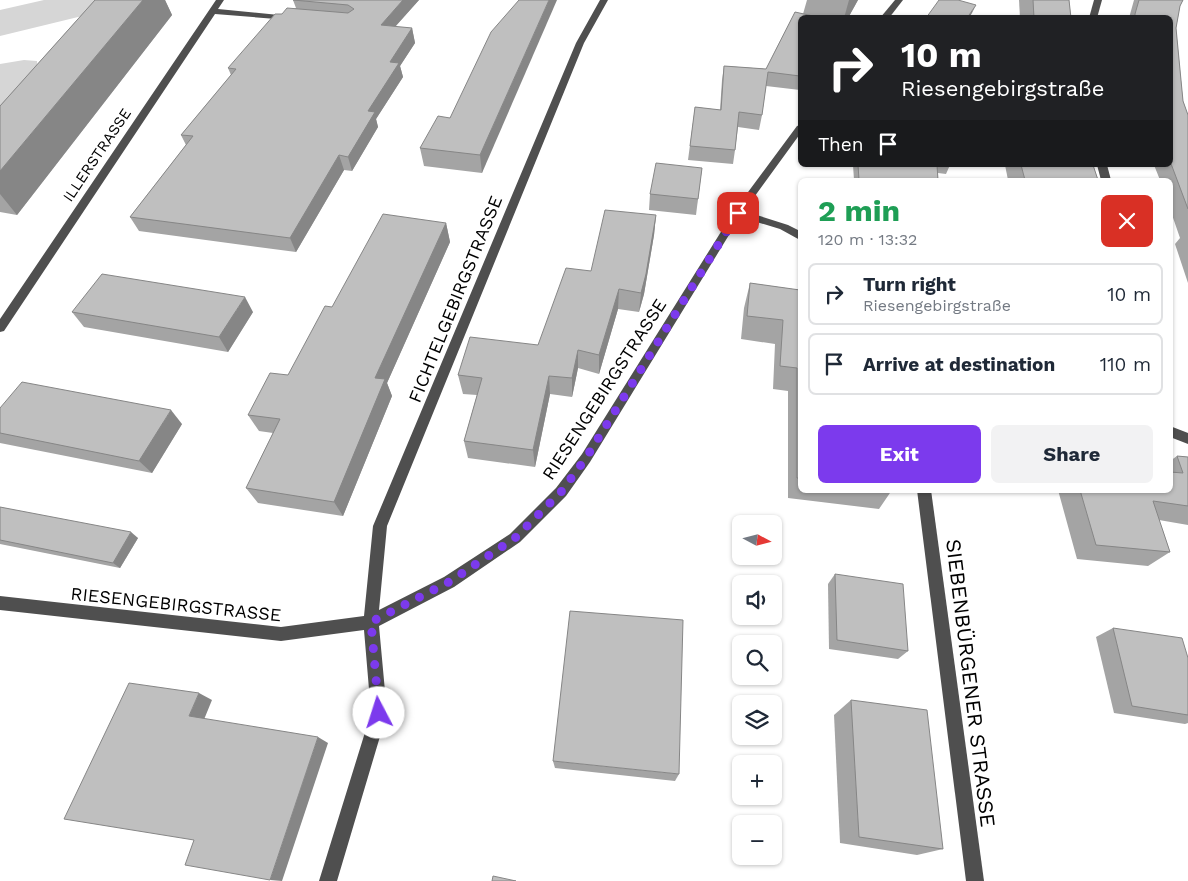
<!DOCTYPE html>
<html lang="en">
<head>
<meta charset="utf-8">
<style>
  body { margin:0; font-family:"Work Sans",sans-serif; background:#f2f2f3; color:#1f2937; height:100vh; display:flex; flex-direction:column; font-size:19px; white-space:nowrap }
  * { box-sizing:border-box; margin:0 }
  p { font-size:16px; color:#747a83 }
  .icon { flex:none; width:28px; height:28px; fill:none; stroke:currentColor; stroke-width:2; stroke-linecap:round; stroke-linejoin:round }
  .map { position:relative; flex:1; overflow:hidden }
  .drawer { position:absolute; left:798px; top:178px; width:375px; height:315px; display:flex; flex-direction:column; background:#fff; border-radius:8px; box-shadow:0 1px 4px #0004 }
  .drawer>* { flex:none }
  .top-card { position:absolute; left:798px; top:15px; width:375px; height:152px; border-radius:8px; box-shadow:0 1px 4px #0004; background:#202124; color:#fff; overflow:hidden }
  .needle { width:32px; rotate:97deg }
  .buttons { position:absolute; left:732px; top:515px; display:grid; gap:10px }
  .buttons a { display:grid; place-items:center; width:50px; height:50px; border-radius:8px; background:#fff; box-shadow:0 1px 4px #0004; font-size:25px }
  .pin { position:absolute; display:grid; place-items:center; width:42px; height:42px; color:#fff; margin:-21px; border-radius:10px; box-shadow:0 2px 8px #0006 }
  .me { position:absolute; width:55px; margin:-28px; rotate:355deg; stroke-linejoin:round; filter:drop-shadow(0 0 4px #0008) }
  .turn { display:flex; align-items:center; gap:18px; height:105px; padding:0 20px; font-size:22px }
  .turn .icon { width:65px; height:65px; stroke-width:2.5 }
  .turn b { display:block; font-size:35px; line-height:42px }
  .then { display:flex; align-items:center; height:48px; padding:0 20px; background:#0003; gap:10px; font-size:19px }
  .round { display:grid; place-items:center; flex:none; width:52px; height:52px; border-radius:8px; background:#f2f2f3 }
  .head { display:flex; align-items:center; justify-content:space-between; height:85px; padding:0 20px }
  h1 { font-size:30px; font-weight:700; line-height:38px; color:#1e9e55 }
  .button { display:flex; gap:10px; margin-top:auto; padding:10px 20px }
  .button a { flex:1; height:58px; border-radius:8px; background:#7c3aed; color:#fff; font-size:20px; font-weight:700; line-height:58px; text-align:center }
  .button a+a { background:#f2f2f3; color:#1f2937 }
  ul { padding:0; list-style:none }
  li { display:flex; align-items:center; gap:15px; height:62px; margin:0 10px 8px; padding:0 10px; border:2px solid #e0e1e3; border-radius:8px }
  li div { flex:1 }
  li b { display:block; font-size:19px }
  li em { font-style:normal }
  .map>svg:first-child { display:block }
  .green { fill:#d6d6d6 }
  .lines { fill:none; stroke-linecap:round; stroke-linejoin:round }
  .minor { fill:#4f4f4f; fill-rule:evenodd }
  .wall { fill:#a4a4a4 }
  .shaded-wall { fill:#868686 }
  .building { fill:#bfbfbf; stroke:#868686 }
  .route { stroke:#7c3aed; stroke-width:9; stroke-dasharray:0 16.2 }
  .labels { text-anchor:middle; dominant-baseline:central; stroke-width:4.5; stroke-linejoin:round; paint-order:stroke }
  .far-street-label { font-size:15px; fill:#000; stroke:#fff }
  .street-label { font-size:18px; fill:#000; stroke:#fff }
  .near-street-label { font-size:21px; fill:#000; stroke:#fff }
</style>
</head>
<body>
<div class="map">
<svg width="1188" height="881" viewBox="0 0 1188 881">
  <rect width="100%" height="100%" fill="#fff"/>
  <g class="green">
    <path d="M44,0h104l-148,36v-26z"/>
    <path d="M24,60l13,1 1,14 -38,35v-46z"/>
  </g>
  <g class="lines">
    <g class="minor">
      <path d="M216,0h8l-6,9 71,7 4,2 -4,2 -74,-6 -211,317 -4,1v-13z"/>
      <path d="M600,0h8l-24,43 -197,483 -8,84 65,-33 66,-43 46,-46 26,-34 152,-243 63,-85 3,-1v9l-56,77 44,14 12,6v9l-20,-11 -40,-12 -150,245 -24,34 -46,46 -66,45 -75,39 8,87 -50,168h-18l52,-168 -7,-83 -83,11 -281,-31v-14l281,31 83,-11 9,-90 203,-483z"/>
      <path d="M895,0h8l-14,18h-9z"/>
      <path d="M1094,0h8l-5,18h-8z"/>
      <path d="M1097,165h10l4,15h-10z"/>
      <path d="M1170,426l18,7v11l-18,-7z"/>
      <path d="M917,490h14l53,391h-18z"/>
    </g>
  </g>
  <g class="wall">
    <path d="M95,0h70l7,15 -155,200 -17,-3v-106z"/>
    <path d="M293,0h126l-24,27 17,1 3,15 -15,23 3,11 -27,42 2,8 -26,44 -8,-1 -48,82 -157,-21 -9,-14 56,-72 -5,-10 50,-60 -3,-7 54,-54 14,-6z"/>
    <path d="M519,0l-37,173 -58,-7 -4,-18 30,-30z"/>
    <path d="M807,0h51l-10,18h-48v72l-34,-4 -4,29 -3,15 -21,-3 -3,23 -2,14 -45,-4 7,-53 25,3 2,-30 2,-14 42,3 29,-57 8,2z"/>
    <path d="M1019,0h50l2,18h-51z"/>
    <path d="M1134,0h49l-3,6 -4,22 7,73 5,14v168l-13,-39 5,-6 -10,-29v-29h-10l-6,-15h16v-147h-41z"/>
    <path d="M853,165h97l-4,9 -8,-1v7h-84z"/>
    <path d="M1005,165h88l5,15h-90z"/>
    <path d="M702,168l-6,47 -47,-5 1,-16z"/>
    <path d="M656,215l-2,20 -10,59 -5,18 -21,-3 -19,65 -21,-6 -6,29 -22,-3 -15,73 -67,-9 -4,-17 13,-46 -14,-1 -5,-19 80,-30 53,-74z"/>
    <path d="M446,223l4,19 -63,141 5,13 -49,120 -85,-13 -12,-15 27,-55 -14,-2 -11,-16 40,-40 44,-68z"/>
    <path d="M750,283l50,7v200h92l-13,19 -91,-11v-107l-15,-2 2,-45 -34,-5 3,-31z"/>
    <path d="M72,312h181l-25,40 -144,-25z"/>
    <path d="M0,408l182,16 -30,49 -152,-30z"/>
    <path d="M1177,456l11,1v68l-29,-5 11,32 -22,14 -71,-7 -19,-69h112v-29z"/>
    <path d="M0,507l138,31 -18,30 -120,-24z"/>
    <path d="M835,574l73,77 -10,8 -69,-10 -1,-65z"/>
    <path d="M1113,628l75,30v65l-3,1 -71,-11 -18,-76z"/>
    <path d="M851,700l92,149 -26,6 -77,-12 -6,-128z"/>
    <path d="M553,761l126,13 -4,7 -120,-13z"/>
  </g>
  <g class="shaded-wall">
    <path d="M143,0h22l7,15 -155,200 -17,-21v-23z"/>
    <path d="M403,0h16l-35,39 -3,-14z"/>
    <path d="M549,0h8l-75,173 -2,-18z"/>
    <path d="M849,0h9l-10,18h-4z"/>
    <path d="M976,5l-4,8 -3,5h-2z"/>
    <path d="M412,28l3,15 -15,23 3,11 -27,42 2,8 -26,44 -4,-14 42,-95z"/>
    <path d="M339,155l5,15 -48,82 -6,-14z"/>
    <path d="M656,215l-2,20 -10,59 -5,18 2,-19z"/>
    <path d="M446,223l4,19 -63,141 5,13 -49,120 -9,-14 41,-124z"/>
    <path d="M619,289l-1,20 -19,65v-19z"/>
    <path d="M245,297l8,15 -25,40 -9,-15z"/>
    <path d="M578,350v18l-6,29v-19z"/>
    <path d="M549,376l1,18 -15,73 -2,-17z"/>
    <path d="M171,410l11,14 -30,49 -13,-12z"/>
    <path d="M131,532l7,6 -18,30 -7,-5z"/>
    <path d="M199,693l13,7 -9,22 -14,-6z"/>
    <path d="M318,737l10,6 -46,138 -12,-1z"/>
  </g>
  <g class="building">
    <path d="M95,0h48l-143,171v-65z"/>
    <path d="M293,0h110l-22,25 31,3 -22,34 9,1 -31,48 7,1 -27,45 -9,-2 -49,83 -160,-21 63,-81 -12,-1 55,-66 -8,-1 47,-54h7l5,-6 61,5 6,-4 -6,-4z"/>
    <path d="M519,0h30l-69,155 -60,-7 18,-32 12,2 41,-86z"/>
    <path d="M939,0h19l18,5 -9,13h-41z"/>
    <path d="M1033,0h36l2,18h-37z"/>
    <path d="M1139,0h44l-3,6 -4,22 7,73 5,14v94l-18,-48v-143h-35v-4z"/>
    <path d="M795,12l27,6h-22v58l-32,-4 -6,43 -23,-3 -4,38 -45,-4 5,-39 26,3 3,-44 42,3z"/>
    <path d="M656,163l46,5 -4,31 -48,-5z"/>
    <path d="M858,165h79l1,15h-79z"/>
    <path d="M1021,165h72l5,15h-73z"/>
    <path d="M605,210l51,5 -10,59 -5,19 -22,-4 -20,66 -21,-5 -6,28 -23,-2 -16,74 -69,-9 18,-63 -24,-3 12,-38 68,8 28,-77 25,3z"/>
    <path d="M383,214l63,9 -71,155 10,1 -51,123 -88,-14 34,-69 -32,-4 22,-42 18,2 37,-69 7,1z"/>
    <path d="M102,274l143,23 -26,40 -147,-25z"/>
    <path d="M750,283l50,7v188h-3v-110l-17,-2 3,-46 -36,-4z"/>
    <path d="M22,382l149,28 -32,51 -139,-28v-25z"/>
    <path d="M1177,456l11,1v49l-35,-5 17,51 -74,-7 -16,-55h90v-18l13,1z"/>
    <path d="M0,507l131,25 -18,31 -113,-23z"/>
    <path d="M835,574l68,10 5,67 -71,-11z"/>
    <path d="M570,611l113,9 -4,154 -126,-13z"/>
    <path d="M1113,628l69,10 6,20v57l-56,-9z"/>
    <path d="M129,683l70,10 -10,23 129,21 -48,143 -85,-15 9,-25 -130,-21z"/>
    <path d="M851,700l76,10 16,139 -84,-12z"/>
    <path d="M493,876l23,5h-24z"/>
  </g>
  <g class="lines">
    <path class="route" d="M379,713l-8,-91 78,-40 66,-44 46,-46 25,-34 152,-245"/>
  </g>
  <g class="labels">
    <g class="far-street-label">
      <text transform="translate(97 155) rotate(-56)">ILLERSTRASSE</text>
    </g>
    <g class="street-label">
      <text transform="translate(455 299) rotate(-68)">FICHTELGEBIRGSTRASSE</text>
      <text transform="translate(604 389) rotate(-57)">RIESENGEBIRGSTRASSE</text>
      <text transform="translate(176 604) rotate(6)">RIESENGEBIRGSTRASSE</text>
    </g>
    <g class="near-street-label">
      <text transform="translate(971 683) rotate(83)">SIEBENBÜRGENER STRASSE</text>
    </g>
  </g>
</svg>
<div class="buttons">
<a><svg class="needle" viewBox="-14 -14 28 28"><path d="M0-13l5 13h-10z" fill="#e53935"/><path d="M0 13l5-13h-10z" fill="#747a83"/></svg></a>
<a><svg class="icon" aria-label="sound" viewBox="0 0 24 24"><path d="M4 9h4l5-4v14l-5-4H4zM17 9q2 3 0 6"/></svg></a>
<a><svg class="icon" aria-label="search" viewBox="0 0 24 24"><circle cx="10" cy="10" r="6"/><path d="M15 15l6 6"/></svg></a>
<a><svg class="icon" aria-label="layers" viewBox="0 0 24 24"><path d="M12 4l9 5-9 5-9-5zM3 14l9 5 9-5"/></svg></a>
<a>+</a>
<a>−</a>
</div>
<div class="pin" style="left:738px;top:213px;background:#d93025"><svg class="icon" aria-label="arrive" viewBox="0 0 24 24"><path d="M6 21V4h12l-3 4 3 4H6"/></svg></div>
<svg class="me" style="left:379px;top:713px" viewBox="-20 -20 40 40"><circle r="19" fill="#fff"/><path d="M0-13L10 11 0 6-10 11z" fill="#7c3aed"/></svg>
<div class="top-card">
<div class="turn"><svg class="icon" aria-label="right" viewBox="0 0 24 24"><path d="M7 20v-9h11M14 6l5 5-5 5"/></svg><div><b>10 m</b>Riesengebirgstraße</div></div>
<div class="then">Then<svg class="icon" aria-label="arrive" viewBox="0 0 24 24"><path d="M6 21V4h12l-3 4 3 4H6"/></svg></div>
</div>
<section class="drawer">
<div class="head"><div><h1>2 min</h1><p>120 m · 13:32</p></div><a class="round" style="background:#d93025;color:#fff"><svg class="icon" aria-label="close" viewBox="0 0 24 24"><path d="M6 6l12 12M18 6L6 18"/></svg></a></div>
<ul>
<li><svg class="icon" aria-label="right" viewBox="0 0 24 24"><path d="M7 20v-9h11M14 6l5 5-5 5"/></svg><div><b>Turn right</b><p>Riesengebirgstraße</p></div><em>10 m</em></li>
<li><svg class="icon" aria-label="arrive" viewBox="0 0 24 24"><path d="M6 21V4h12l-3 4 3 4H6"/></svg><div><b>Arrive at destination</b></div><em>110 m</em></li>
</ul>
<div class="button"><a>Exit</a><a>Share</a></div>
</section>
</div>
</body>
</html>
